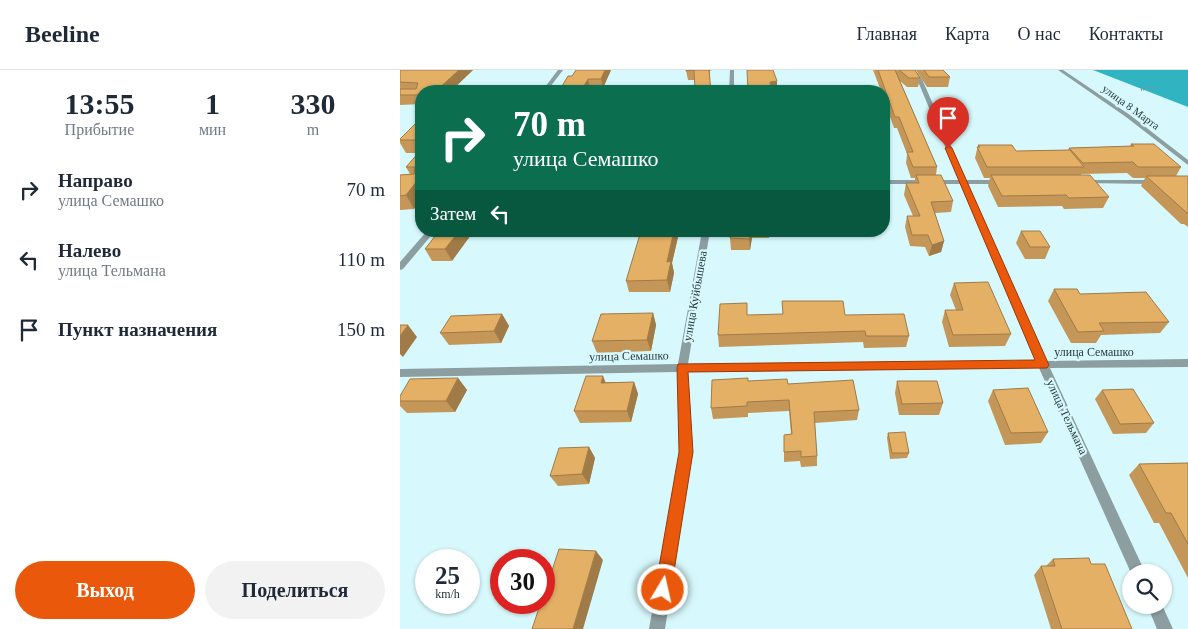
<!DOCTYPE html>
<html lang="ru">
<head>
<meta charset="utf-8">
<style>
  body { margin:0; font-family:"Times New Roman",serif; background:#f2f2f3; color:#1f2937; height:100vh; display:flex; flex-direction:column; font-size:19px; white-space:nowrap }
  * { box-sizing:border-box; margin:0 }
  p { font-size:16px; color:#747a83 }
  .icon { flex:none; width:28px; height:28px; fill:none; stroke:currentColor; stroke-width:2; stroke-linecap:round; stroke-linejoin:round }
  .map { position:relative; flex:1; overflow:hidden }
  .drawer { display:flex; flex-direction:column; background:#fff; width:400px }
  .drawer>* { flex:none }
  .guide { position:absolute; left:15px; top:15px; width:475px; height:152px; border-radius:20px; box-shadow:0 1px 4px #0004; background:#0b6e4f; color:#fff; overflow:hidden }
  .controls { position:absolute; left:722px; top:494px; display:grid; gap:10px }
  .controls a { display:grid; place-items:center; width:50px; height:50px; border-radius:50%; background:#fff; box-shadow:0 1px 4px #0004; font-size:25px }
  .speed { position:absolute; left:15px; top:479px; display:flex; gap:10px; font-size:25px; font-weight:700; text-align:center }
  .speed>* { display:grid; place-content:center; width:65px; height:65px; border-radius:50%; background:#fff; box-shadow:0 1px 4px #0004; line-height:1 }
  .speed small { font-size:12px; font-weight:400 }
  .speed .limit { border:8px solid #d22; background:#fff; color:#111 }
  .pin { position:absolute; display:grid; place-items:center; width:42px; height:42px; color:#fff; margin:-51px -21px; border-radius:50% 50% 50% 0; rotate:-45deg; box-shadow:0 0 5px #0007 }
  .pin .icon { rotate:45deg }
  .me { position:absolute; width:55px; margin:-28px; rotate:9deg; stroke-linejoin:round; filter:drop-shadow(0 0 4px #0008) }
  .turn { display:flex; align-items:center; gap:18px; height:105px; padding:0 15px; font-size:22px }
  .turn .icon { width:65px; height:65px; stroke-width:2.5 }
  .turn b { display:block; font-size:35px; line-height:42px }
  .then { display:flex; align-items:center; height:48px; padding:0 15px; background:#0003; gap:10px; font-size:19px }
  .eta { display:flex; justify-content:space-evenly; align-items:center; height:85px; text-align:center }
  .eta b { font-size:30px; font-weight:800; line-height:35px }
  .button { display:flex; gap:10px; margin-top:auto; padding:10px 15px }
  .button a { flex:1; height:58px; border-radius:30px; background:#ea580c; color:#fff; font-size:20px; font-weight:800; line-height:58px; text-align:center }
  .button a+a { background:#f2f2f3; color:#1f2937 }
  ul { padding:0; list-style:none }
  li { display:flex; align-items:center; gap:15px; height:70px; padding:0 15px }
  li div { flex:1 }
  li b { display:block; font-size:19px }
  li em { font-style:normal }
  header { display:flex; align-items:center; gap:30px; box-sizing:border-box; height:70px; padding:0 25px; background:#fff; border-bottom:1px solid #e0e1e3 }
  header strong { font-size:24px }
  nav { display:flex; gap:28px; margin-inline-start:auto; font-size:18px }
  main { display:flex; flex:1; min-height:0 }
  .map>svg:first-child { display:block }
  .water { fill:#30b4c2 }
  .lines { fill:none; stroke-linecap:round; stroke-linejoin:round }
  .path { stroke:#7d9699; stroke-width:2; stroke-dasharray:1 1; stroke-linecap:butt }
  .minor { fill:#8d9ea0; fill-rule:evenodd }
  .wall { fill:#c49758 }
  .shaded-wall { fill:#a07b47 }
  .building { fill:#e4b066; stroke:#a07b47 }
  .route { fill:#ea580c; stroke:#983908 }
  .labels { text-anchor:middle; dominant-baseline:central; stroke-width:4.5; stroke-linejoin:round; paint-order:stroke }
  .far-street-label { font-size:11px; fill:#293a3c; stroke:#d7f9fd }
  .street-label { font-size:12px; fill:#293a3c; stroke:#d7f9fd }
</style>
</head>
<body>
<header>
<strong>Beeline</strong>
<nav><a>Главная</a><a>Карта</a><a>О нас</a><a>Контакты</a></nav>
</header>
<main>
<section class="drawer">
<div class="eta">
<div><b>13:55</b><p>Прибытие</p></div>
<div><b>1</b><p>мин</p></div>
<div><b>330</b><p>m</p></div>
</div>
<ul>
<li><svg class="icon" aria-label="right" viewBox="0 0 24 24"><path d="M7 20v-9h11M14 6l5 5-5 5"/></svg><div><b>Направо</b><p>улица Семашко</p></div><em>70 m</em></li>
<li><svg class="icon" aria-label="left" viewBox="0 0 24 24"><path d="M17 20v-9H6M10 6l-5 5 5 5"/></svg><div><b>Налево</b><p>улица Тельмана</p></div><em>110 m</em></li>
<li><svg class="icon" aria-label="arrive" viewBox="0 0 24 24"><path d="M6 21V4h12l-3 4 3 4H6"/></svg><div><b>Пункт назначения</b></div><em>150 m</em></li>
</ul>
<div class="button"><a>Выход</a><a>Поделиться</a></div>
</section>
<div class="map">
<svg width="788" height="559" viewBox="0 0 788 559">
  <rect width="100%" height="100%" fill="#d7f9fd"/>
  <path class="water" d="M693,0h95v37z"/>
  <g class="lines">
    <path class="path" d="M741,20l14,-3"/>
    <g class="minor">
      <path d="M158,0h5l-16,21h-5z"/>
      <path d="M330,0h4v21h-5z"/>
      <path d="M510,0h5l7,9 44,101h37l3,2 -3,2h-35l78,177 142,-2v8l-138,1 95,204 -14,1 -92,-205 -352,4 5,80 -27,177h-16l31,-177 -3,-80 -277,5v-8l278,-5 24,-133h8l-22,133 348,-3 -75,-177h-77v-4h75l-42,-101z"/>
      <path d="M658,0h5l67,45 58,45v5l-62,-48z"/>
      <path d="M682,110h73l3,2 -3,2 -75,-1v-2z"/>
      <path d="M27,161h8l-32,38 -3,1v-8z"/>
      <path d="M747,535h15l11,24h-16z"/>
    </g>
  </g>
  <g class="wall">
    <path d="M0,0h73l-22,21h-30v13l-21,1z"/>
    <path d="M211,0l-8,18h-13l-18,-12z"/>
    <path d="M286,0h26l-2,1v13l-16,-4h-6z"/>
    <path d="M473,0h42l5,8 -2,9h-11l-7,-6 37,86 -1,8 17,26 -2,11 -16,1 9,28 -3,11 -12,4 -4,-9 -15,-1 -5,-19 2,-11h6l-9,-21 2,-12h9v-5h-4l-5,-15 1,-9 -10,-26h-3l-10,-29v-8h-3z"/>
    <path d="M516,0h27l7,7 -2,10h-21z"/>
    <path d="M21,48v82l-7,9 -14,1v-35l10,-1 -4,-7 13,-14h-13l-6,-10v-4z"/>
    <path d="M731,74l50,23 -5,9h12v51l-4,-3h-3l-40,-38 4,-8h-12l-6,-5 -46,1v1l28,22 -6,11 -39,1 -2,-3 -64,1 -10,-21 2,-8h-6l-9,-20 3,-13 38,6 52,-1 1,-2 61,-2z"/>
    <path d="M39,161l13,30h-20l-7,-12z"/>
    <path d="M241,161h44l-1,6h-6l-6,26 2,10 -4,19h-41l-3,-11z"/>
    <path d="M331,161h39l-1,7h-17l-2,12h-19l-1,-12z"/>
    <path d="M621,161l29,16 -5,12h-20l-9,-16z"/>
    <path d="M554,213l57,51 -6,12 -56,1 -7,-25 3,-12h11l-6,-15z"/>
    <path d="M654,219l26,5 89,28 -9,11 -59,2 -5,8h-25l-23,-42z"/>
    <path d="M382,231l63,14 64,21 -3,11 -42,1 -1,-6 -144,5 -1,-12 65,-21z"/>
    <path d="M253,243l3,12 -5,26 -54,2 -5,-12z"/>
    <path d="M102,244l7,12 -8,17 -52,2 -9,-12z"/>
    <path d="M58,308l9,12 -12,22 -48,1 -7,-7v-10z"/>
    <path d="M348,311l40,3 71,26 -2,10 -42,3 2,33v10l-16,1 -1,-6 -16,1v-27l7,-1 -2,-23 -41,2v4l-35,2 -2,-11z"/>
    <path d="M497,311l46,22 -4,12h-40l-4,-22z"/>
    <path d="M206,312h28l4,12 -7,28 -51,1 -6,-12z"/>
    <path d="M593,320l55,42 -7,11 -36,2 -17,-44z"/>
    <path d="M702,320l52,33 -8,10 -33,1 -18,-35z"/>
    <path d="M488,363l21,20 -2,5 -17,1 -3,-21z"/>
    <path d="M189,377l6,11 -6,26 -31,2 -8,-10z"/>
    <path d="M788,393v115l-29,-55h-5l-25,-48 10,-11z"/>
    <path d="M653,489l38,5 41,65h-81l-17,-54 7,-9h5z"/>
  </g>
  <g class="shaded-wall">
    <path d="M59,0h14l-22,21h-15z"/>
    <path d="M205,0h6l-8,18 -2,-9z"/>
    <path d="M188,9l2,9 -1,3h-8z"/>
    <path d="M377,11v10h-6l-1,-9z"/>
    <path d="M21,106v24l-7,9 -8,-14z"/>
    <path d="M59,161h15l-22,30 -7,-12z"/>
    <path d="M274,161h3l1,6 -6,26 2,10 -4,19 -3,-12v-18z"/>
    <path d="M351,161h1v7l-2,12 -1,-11z"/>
    <path d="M544,171l-3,11 -12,4 3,-11z"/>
    <path d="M253,243l3,12 -5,26 -4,-11z"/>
    <path d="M102,244l7,12 -8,17 -7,-12z"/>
    <path d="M8,255l9,12 -14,20 -3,-3v-18z"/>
    <path d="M203,306l5,12 -7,-5z"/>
    <path d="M58,308l9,12 -12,22 -9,-11z"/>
    <path d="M234,312l4,12 -7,28 -4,-11z"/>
    <path d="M189,377l6,11 -6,26 -7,-10z"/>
    <path d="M196,481l7,9 -20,69h-10z"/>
  </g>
  <g class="building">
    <path d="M0,0h59l-23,21h-15v4h-21v-6h16l2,-6 -18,-1z"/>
    <path d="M176,0h29l-4,9h-13l-7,12h-22l9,-15h4z"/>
    <path d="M286,0h23l2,21h-16l-1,-21 -8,1z"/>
    <path d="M347,0h26l4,11 -7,1 1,9h-23z"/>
    <path d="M478,0h17l42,97h-24l-6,-15h6l-14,-35h-4z"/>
    <path d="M499,0h16l5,8h-11z"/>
    <path d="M524,0h19l7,7h-21z"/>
    <path d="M21,48v22h-21v-1z"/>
    <path d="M731,74h23l27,23h-43l-5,-5 -50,1 -14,-15 65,-2z"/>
    <path d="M578,75h34l4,6 54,-1 14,17h-97l-10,-20h3z"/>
    <path d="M21,80v26l-15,19 -6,1v-21l14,-1 1,-7h-9z"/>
    <path d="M516,105h25l12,26 -22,1 13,39 -12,4 -4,-10h-16l-5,-19h13l-14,-33h13z"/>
    <path d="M591,105h99l19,22 -40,1 -3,-3 -64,1z"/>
    <path d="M746,106h42v37h-1z"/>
    <path d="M39,161h20l-14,18h-20z"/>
    <path d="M241,161h33l-7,31 4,-1 -4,19 -41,1z"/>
    <path d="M331,161h20l-2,8 -19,-1z"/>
    <path d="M621,161h19l10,16h-20z"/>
    <path d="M588,212l23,52 -58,1 -8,-25h18l-9,-27z"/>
    <path d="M654,219h23l3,5 66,-2 23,30 -70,1 5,8 -26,1z"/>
    <path d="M382,231h61l2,14 59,-1 5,22h-43l-1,-5 -147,4 2,-31 27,-1v12l36,-1z"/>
    <path d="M253,243l-6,27 -55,1 9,-27z"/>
    <path d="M102,244l-8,17 -54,2 11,-17z"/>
    <path d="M0,255h8l-8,11z"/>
    <path d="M186,306h17l-2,7 33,-1 -7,29h-53z"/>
    <path d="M58,308l-12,23h-46v-5l10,-17z"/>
    <path d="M348,308v3l39,-2 1,5 65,-4 6,30 -45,2 3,44 -16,1v-6l-17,1v-17l8,-1 -3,-34 -42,2v4l-36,2 1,-28z"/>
    <path d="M497,311h40l6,22 -41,1z"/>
    <path d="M628,318l20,44 -37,1 -18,-43z"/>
    <path d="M733,319l21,34 -34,1 -18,-34z"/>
    <path d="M505,362l4,21h-17l-4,-20z"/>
    <path d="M189,377l-7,27 -32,2 9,-28z"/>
    <path d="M788,393v81l-17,-31h-5l-27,-49z"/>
    <path d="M159,479l37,2 -23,78h-41l9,-27h3v-7z"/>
    <path d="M689,488l2,6h14l27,65h-70l-21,-63h14l-2,-7z"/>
  </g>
  <path class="route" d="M548,76l4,2 97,217 -2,3 -359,4 5,80 -22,138 -2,5 -6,3 -6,-3 -2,-5 24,-138 -2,-84 1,-4 357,-4 -90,-212z"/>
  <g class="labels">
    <g class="far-street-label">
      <text transform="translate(731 37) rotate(36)">улица 8 Марта</text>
    </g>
    <g class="street-label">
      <text transform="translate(295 226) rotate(-80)">улица Куйбышева</text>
      <text x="694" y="282">улица Семашко</text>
      <text transform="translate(229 286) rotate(-1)">улица Семашко</text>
      <text transform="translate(667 347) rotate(65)">улица Тельмана</text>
    </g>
  </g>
</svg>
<div class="controls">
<a><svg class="icon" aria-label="search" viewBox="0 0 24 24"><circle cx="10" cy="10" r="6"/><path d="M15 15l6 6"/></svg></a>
</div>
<div class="speed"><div>25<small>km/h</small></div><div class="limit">30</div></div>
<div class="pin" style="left:548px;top:78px;background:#d93025"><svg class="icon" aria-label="arrive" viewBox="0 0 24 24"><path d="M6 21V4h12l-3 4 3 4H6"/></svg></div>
<svg class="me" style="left:263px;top:520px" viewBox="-20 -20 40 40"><circle r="17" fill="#ea580c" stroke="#fff" stroke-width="3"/><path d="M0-11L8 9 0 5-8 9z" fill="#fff"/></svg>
<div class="guide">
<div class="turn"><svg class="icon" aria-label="right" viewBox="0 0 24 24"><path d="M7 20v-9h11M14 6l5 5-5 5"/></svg><div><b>70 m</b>улица Семашко</div></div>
<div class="then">Затем<svg class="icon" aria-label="left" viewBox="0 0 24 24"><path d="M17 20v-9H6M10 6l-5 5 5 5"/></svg></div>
</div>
</div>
</main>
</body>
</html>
